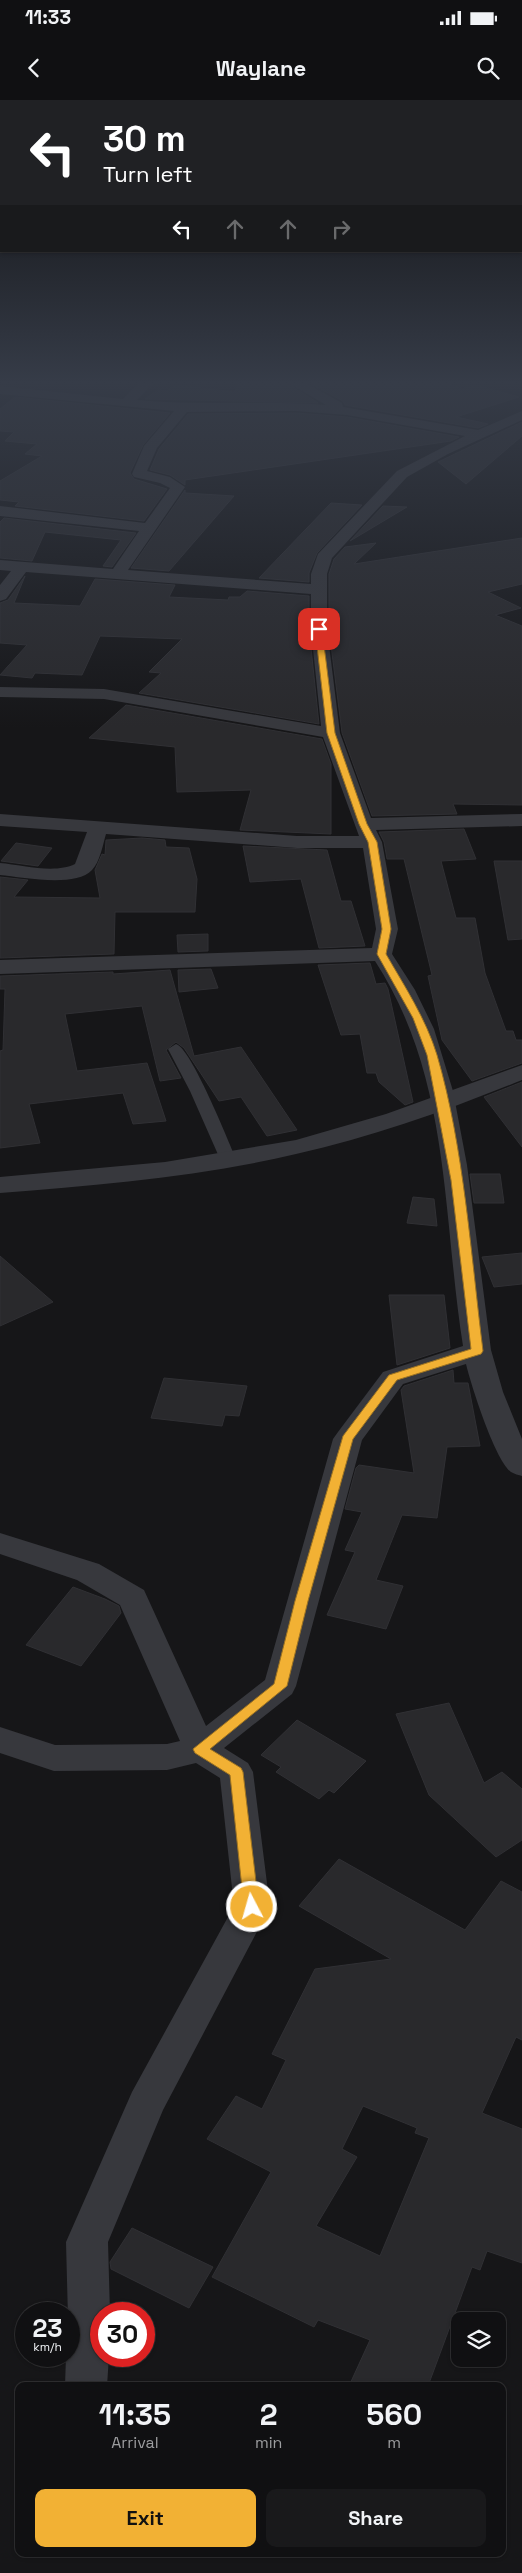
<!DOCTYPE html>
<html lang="en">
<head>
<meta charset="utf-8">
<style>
  body { margin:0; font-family:"Space Grotesk",sans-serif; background:#19191b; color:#f1f3f6; height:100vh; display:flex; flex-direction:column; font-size:19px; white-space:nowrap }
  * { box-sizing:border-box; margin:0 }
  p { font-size:16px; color:#9c9d9f }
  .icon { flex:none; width:28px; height:28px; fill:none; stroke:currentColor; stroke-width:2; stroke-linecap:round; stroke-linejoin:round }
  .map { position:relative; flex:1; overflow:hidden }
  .side { position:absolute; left:15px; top:2282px; width:491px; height:175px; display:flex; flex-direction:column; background:#101012; border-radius:10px; box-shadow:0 1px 4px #0004,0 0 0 1px #303032 }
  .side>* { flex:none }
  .banner { position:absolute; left:0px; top:0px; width:522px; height:152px; box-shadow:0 1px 4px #0004,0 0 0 1px #303032; background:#202124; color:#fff; overflow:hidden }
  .fabs { position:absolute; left:451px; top:2212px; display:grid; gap:10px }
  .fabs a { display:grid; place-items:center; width:55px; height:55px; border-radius:10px; background:#101012; box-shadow:0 1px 4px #0004,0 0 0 1px #303032; font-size:25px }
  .speed { position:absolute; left:15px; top:2202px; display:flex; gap:10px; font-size:25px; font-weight:700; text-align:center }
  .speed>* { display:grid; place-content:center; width:65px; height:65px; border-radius:50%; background:#101012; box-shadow:0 1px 4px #0004,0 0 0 1px #303032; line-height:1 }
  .speed small { font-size:12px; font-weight:400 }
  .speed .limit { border:8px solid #d22; background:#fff; color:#111 }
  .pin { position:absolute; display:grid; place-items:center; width:42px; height:42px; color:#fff; margin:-21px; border-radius:10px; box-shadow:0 2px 8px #0006 }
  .me { position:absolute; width:55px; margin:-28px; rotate:354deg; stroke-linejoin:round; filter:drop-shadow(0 0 4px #0008) }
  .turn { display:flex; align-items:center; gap:18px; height:105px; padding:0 20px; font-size:22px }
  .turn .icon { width:65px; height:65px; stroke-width:2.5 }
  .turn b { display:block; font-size:35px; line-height:42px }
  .lanes { display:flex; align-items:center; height:48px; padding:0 20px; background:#0003; justify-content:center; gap:25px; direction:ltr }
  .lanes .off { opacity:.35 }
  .eta { display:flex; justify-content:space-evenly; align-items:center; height:85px; text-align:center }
  .eta b { font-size:30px; font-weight:700; line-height:35px }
  .button { display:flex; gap:10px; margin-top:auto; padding:10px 20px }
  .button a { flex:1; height:58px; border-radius:10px; background:#f2b134; color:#111; font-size:20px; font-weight:700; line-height:58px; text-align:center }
  .button a+a { background:#19191b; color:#f1f3f6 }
  .status { display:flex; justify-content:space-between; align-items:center; height:35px; padding:0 25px; background:#101012; direction:ltr }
  .status svg { height:14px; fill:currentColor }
  header { display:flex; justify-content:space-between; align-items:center; height:65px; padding:0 20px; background:#101012; font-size:22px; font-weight:700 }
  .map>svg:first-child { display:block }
  .building { fill:#29292c; stroke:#303034; fill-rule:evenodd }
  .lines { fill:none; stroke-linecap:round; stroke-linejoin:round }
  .service { fill:#37383d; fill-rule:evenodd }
  .minor { fill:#37383d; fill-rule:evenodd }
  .tertiary { fill:#37383d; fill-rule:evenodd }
  .route { fill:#f2b134; stroke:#9d7322 }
</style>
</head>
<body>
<div class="status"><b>11:33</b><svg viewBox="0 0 49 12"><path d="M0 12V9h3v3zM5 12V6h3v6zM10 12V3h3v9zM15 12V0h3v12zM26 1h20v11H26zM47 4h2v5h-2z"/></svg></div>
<header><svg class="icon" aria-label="back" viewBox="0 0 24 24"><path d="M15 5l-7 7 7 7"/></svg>Waylane<svg class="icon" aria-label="search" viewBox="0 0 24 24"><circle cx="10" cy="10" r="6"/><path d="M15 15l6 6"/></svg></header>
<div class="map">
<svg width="522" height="2473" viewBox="0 0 522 2473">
  <rect width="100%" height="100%" fill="#161618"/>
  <g class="building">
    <path d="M240,282h45l33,21 -173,-4 13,-9 9,1 9,-6 58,7z"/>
    <path d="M308,282h134l21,7 13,-4 43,12 -63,20 32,7 -10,4 -133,-23 -2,-4z"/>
    <path d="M15,297l155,16 -27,32 -13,28 4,6 33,10 -23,32 -129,-15 4,-4 -19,-2v-19l42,-25 -17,-2 12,-10 -32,-3 9,-9 -14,-1v-22z"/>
    <path d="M296,313l51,4 112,20 -8,4 -266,39v5l-15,-10 -20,-5 9,-21 29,-35z"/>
    <path d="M522,322v14l-56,48 -28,-22z"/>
    <path d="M185,390v3l49,3 -65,75 -38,-3z"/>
    <path d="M331,403l31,2 -45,48 -8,20v9l-50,-4z"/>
    <path d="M383,406l24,1 -57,34z"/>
    <path d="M4,418l132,15 -24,34 -9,-1 18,-26 -76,-8 -13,29 -32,-3v-36z"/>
    <path d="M522,438v46l-34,8 33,16 -26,7 27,11v179l-69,-1 4,10 -85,2 -30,-83 -13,-104v-55l5,-15 11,-12 31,-4 -22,21z"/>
    <path d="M25,476l-11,27 66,3 15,-27 80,6 -6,12 59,3 1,-3h11l7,-6 62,5v33l10,95 -180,-31 22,-20 -12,-1 33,-33 -82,-3 -18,39 -47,-2 -3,5 -32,-3 27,-30 -27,-2v-40l8,-3z"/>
    <path d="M126,605l196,34 9,25v70l-91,-4 11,-40 -74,2 -2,-45 -86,-9z"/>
    <path d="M464,729l12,30 -35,2 15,57h19l10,55 21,58h7l3,9h6v23l-50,18 -30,-41 -14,-64 4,-1 -28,-116h-17l-3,-17 -5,-10z"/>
    <path d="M142,738l23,2 1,7 23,1 8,31 -2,33h-80l-1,42 -114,4v-81l28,3 -14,17 86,1 -5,-28 7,-16 3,1 1,-15z"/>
    <path d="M16,743l36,5 -14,18 -37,-5z"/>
    <path d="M243,746l84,4 14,51h10l14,45 -46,2 -18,-69 -51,3z"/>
    <path d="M494,761h28v78l-14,1z"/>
    <path d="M208,834v17l-30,1 -1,-17z"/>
    <path d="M370,863l6,21 9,-1 3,6 25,113 -8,3 -26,-23 -3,-9h-9l-7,-39 -19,1 -23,-70z"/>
    <path d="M211,869l7,19 -39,4 -1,-22z"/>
    <path d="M170,870l24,86 47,-9 56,83 -30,6 -26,-39 -22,4 -35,-53 -8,-6 -10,8 15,28 -21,3 -18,-75 -77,8 12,57 70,-8 19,58 -33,3 -10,-31 -94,11 11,39 -40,5v-97l3,-1 2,-61h-5v-13l113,-4v2z"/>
    <path d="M522,982v65l-38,-50z"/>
    <path d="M470,1074h30l4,29h-30z"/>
    <path d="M413,1097l21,2 3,27 -30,-3z"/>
    <path d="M522,1153v31l-28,3 -12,-30z"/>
    <path d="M0,1156l53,46 -53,24z"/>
    <path d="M389,1195h55l6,53 -53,17z"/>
    <path d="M453,1270l1,13h14l12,63 -33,1 -10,71 -35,-3 -26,65 27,6 -17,43 -59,-14 28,-63 -10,-2 17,-38 -17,-3 11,-41 3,-3 55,8 -13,-83 3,-4z"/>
    <path d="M164,1278l83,8 -8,30 -14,-1 -3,11 -71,-8z"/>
    <path d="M73,1487l32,12 14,7 2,7 -40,53 -55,-21z"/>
    <path d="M449,1603l35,80 18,-11 20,17v51l-26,17 -67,-62 -33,-81z"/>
    <path d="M297,1620l69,41 -32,32 -5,-3 -10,9 -43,-27 5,-5 -20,-12z"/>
    <path d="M339,1759l126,71 36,-49 21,11v148l-6,-3 -34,76 40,16v134l-35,-12 -7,19 -8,-3 -44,119h-79l21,-46 -52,-20 -4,7 -102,-50 59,-105 -64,-33 29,-43 26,13 24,-49 -14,-6 43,-85 76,-10 -92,-53zM363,2006l54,22 -2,5 14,5 -49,118 -64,-30 41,-69 -15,-8z"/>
    <path d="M132,2128l81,39 -24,41 -78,-39 -1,-7z"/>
  </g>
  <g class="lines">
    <path class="service" d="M176,944c15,4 52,96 60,115l-2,4h-12l-2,-4 -30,-68 -22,-42z"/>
    <path class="minor" d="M140,282h15l-18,18c63,6 126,0 189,5l-39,-23h17l38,21 1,4 135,23 44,-19v9l-74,34 -41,23 -75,81 -5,16v55l13,104 31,85 151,-4v12l-146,4 6,12 16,87 -6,25 23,36 19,39 19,62 14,74 24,185 12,42 19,47v37c-3,-1 -8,-2 -11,-4 -16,-12 -40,-87 -45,-108l-63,20 -41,56 -66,246 -4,8 -68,54 24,15 5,9 17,135 -107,203 -55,132 2,72h-9v42h8l-2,30h-42l1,-30h3l-3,-114 66,-150 102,-186 -14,-128 -24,-15 -29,7 -113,1 -54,-18v-26l55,18 112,-1 13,-3 -60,-136 -43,-25 -77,-26v-21l99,31 45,26 62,136 59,-46 68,-241 5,-7 45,-60 80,-26c-21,-132 -12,-268 -88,-385l-375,13v-14l372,-12 4,-19 -13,-81h-66l-191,-14c-3,10 -6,28 -14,36 -17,18 -70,7 -92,5v-12c22,2 55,11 75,1l12,-32 -87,-6v-12l297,22h62l-36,-99 -219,-38 -104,-2v-10l104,2 217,37 -10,-97v-35l-285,-22 -20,27 -6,2v-16l11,-14 -11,-1v-10l113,9 26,-38 -139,-15v-10l145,17 25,-35 -10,-5 -26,-6 -2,-3 12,-28 30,-35 -174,-17v-8l123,13zM296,311l51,4 118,21 -68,35 -79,83 -7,20v10l-183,-14 57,-83 -15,-10 -23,-6 10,-23 30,-36z"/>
    <path class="tertiary" d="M522,965v15c-74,30 -149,57 -226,74 -97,23 -197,31 -296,39v-16l165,-15 131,-22 90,-26z"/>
  </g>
  <linearGradient id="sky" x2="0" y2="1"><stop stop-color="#0c0c0d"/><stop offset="0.45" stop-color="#363c48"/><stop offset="1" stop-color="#363c48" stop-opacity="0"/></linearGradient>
  <rect width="522" height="628" fill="url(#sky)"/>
  <path class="route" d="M319,527l3,2 13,104 32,91 10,18 14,87 -5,25c19,33 40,65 51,101 27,92 34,201 46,296l-2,3 -84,26 -44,59 -45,162 -21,85 -77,63 31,19 2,4 16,135 -2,4h-11l-2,-4 -14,-132 -35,-22 -2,-4 81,-65 21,-83 48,-165 46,-61 82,-26 -20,-169 -24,-125 -14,-37 -36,-64 5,-25 -14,-87 -9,-18 -32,-91 -12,-104z"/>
</svg>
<div class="fabs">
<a><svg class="icon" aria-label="layers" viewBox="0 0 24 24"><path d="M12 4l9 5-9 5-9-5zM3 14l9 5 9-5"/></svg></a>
</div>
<div class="speed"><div>23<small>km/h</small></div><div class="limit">30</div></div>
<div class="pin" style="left:319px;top:529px;background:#d93025"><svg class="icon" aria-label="arrive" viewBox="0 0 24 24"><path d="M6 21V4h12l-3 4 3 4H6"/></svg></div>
<svg class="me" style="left:252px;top:1807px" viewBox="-20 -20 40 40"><circle r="17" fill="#f2b134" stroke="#fff" stroke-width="3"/><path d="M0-11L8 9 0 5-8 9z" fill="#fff"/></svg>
<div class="banner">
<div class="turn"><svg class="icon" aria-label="left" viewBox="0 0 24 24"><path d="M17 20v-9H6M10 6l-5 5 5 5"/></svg><div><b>30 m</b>Turn left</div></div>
<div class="lanes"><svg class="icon" aria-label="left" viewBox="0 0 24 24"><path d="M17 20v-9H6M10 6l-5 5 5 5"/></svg><svg class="icon off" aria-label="ahead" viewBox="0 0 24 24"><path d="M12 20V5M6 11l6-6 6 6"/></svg><svg class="icon off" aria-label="ahead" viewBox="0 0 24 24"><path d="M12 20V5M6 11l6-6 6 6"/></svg><svg class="icon off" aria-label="right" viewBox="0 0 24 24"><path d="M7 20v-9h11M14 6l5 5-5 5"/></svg></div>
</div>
<section class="side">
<div class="eta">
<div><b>11:35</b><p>Arrival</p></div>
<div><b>2</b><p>min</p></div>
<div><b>560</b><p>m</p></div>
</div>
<div class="button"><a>Exit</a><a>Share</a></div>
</section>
</div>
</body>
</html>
